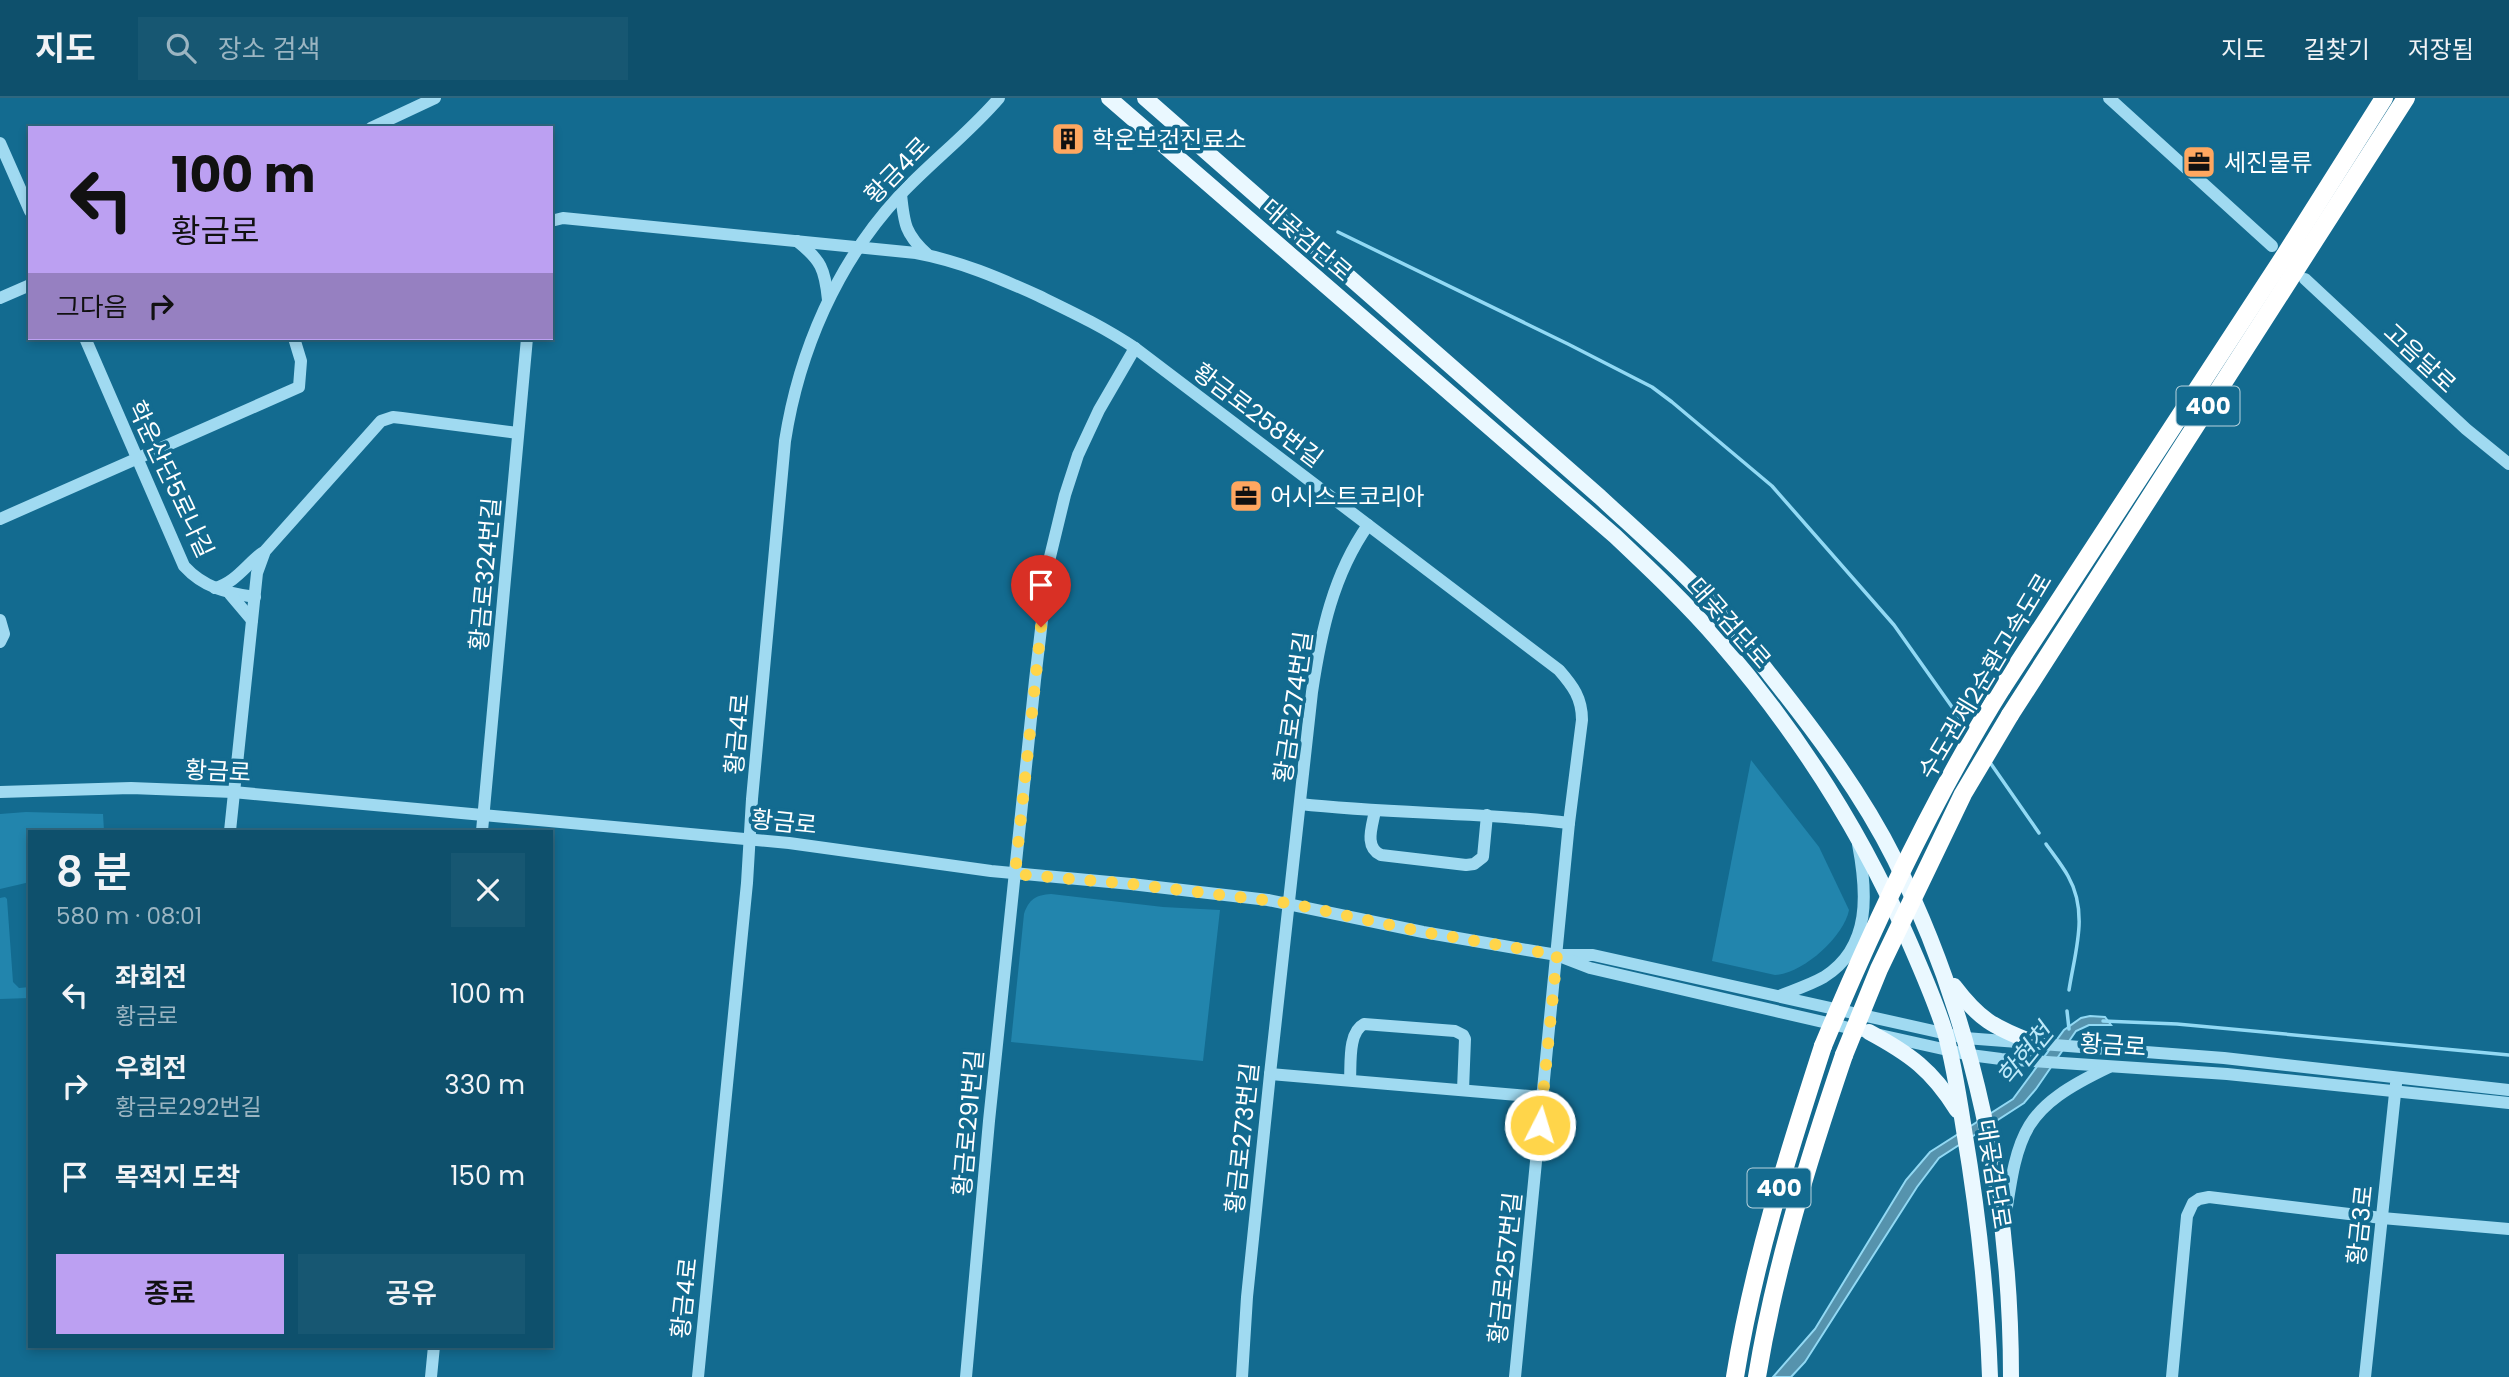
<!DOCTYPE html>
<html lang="ko">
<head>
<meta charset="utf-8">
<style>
  body { margin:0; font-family:Poppins,"Noto Sans KR",sans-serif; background:#175772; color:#f1f3f6; height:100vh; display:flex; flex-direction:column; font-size:26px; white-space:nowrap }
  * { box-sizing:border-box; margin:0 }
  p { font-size:23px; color:#9bb5c2 }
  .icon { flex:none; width:38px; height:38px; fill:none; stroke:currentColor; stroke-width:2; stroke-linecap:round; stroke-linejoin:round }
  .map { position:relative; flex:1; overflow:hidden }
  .panel { position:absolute; left:28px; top:732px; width:525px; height:518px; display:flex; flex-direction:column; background:#0e506c; border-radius:0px; box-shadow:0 4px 10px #0003,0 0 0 2px #2e677f }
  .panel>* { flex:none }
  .top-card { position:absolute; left:28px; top:28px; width:525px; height:214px; border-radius:0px; box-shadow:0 4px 10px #0003,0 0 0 2px #2e677f; background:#bca0f2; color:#111; overflow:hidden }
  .pin { position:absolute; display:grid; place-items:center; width:60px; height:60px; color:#fff; margin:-72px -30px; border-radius:50% 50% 50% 0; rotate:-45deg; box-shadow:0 0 7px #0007 }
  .pin .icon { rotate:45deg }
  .me { position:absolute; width:77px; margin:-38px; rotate:5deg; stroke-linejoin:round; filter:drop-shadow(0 0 5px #0008) }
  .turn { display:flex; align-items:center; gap:24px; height:147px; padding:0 28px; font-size:32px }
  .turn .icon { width:91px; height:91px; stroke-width:2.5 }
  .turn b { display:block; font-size:49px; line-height:60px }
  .then { display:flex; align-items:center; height:66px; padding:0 28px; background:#0003; gap:14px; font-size:26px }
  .round { display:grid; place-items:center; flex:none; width:74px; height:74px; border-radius:0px; background:#175772 }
  .head { display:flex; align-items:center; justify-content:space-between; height:119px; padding:0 28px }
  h1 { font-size:42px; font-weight:600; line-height:52px }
  .button { display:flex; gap:14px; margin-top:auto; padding:14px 28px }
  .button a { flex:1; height:80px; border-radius:0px; background:#bca0f2; color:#111; font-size:28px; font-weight:600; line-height:80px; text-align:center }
  .button a+a { background:#175772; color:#f1f3f6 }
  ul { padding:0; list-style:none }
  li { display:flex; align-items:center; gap:21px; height:91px; padding:0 28px }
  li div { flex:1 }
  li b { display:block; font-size:26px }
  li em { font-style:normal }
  header { display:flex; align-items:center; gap:42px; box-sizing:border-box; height:98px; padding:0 35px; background:#0e506c; border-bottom:2px solid #2e677f }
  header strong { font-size:33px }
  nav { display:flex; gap:38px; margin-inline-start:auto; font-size:24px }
  .search { width:490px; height:63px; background:#175772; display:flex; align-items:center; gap:18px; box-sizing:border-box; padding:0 24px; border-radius:0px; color:#9bb5c2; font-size:26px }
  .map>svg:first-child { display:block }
  .green { fill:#2285ad }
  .water { fill:#5693ad; stroke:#92d9f4; stroke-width:2 }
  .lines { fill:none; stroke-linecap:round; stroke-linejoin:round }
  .stream { stroke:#92d9f4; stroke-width:3.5 }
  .minor { stroke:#a0daf1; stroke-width:12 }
  .major { stroke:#eaf8ff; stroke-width:16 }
  .highway { stroke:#fff; stroke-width:18 }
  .highway-bridge { stroke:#fff; stroke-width:18 }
  .route { stroke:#ffd54a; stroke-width:12; stroke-dasharray:0 21.6 }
  .labels { text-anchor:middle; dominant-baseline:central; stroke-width:7; stroke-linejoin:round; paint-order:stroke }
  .shield { fill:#136b90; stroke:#b8d3de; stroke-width:2 }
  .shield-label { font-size:23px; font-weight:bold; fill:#fff }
  .poi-label { font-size:24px; fill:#fff; stroke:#136b90; text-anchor:start }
  .street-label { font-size:24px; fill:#fff; stroke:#136b90 }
  .water-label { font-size:26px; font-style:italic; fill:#bde9f9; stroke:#136b90 }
</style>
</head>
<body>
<header>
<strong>지도</strong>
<div class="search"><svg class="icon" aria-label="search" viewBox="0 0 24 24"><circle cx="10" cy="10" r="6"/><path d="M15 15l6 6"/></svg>장소 검색</div>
<nav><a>지도</a><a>길찾기</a><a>저장됨</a></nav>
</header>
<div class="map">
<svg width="2509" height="1279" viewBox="0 0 2509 1279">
  <rect width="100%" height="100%" fill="#136b90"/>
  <g class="green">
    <path d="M1751,662l68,87 30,63c-5,27 -47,64 -74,65l-63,-14z"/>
    <path d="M26,714l77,2 1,17h-74v51l-30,7v-75z"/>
    <path d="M1051,796l112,13 57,3 -17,151 -192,-19 13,-128c5,-15 12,-19 27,-20z"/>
    <path d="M5,799l2,2 6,83 6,6 11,-1v11l-30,1v-101z"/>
  </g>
  <path class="water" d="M2090,918l15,1 6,8h-22l-13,6 -40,58 -12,14 -85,55 -22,29 -112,175 -14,15h-18l42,-48 91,-149 24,-28 83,-53 51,-69 17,-12z"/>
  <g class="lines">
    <g class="stream">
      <path d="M1338,134l230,112 84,43 20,15 100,84 122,139 75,106"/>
      <path d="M1989,663l50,72"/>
      <path d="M2046,746c7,10 16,21 22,32 21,37 7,75 1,114"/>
      <path d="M2067,913l2,18"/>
      <path d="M2103,923l74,3 332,31"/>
    </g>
    <g class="minor">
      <path d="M2109,0l163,148"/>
      <path d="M371,30l64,-30"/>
      <path d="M0,45l30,68"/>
      <path d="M901,96c3,30 4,40 27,61"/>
      <path d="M551,123l12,-3 353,35c44,8 83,25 123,43 33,16 65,31 96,52l424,322c14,16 23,28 23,50l-13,103 -54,554"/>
      <path d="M797,143c24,19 28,28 31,59"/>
      <path d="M2305,181l161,150 43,35"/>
      <path d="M0,200l30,-13"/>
      <path d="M85,240l99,228c20,22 43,27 71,31"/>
      <path d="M0,421l299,-132 2,-26 -7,-23"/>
      <path d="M215,490c20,-5 31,-23 47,-35"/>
      <path d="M230,496l22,26"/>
      <path d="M0,522l4,14 -4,8"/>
      <path d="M0,694l131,-4 102,4 556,51 202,28 140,13 137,16 155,32 104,18 30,5h36l372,83 259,20 285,32"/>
      <path d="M1300,706c90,10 179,8 269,19"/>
      <path d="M1375,713c-3,16 -11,36 6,44l85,10 8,-1 9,-7 4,-42"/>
      <path d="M230,733l27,-258 8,-22 116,-130 12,-4 9,1 116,15"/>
      <path d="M482,733l45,-493"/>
      <path d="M1564,860l26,10 272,63"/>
      <path d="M1779,898c15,-6 31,-11 45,-19 48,-30 43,-86 34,-133"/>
      <path d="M1880,937l90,20 31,4 226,15 282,29"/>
      <path d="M1270,976l272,23"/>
      <path d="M1350,982c1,-17 -2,-48 14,-56l91,7 8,4 2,4 -2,51"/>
      <path d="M2005,1122c13,-90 18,-112 104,-153"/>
      <path d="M431,1279l3,-31"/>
      <path d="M698,1279l49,-494 5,-84 33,-358c14,-90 52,-178 114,-245 32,-34 70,-63 100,-98"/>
      <path d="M966,1279l23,-256 46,-441 14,-119 16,-66 13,-40 21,-45 36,-62"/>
      <path d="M1242,1279l5,-80 23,-223 42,-382c9,-60 21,-117 56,-167"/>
      <path d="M2172,1279l15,-161 6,-13 6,-4 10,-2 173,21 127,11"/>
      <path d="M2365,1279l31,-293"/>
    </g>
    <g class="major">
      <path d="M1109,0l506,438c36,34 72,68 104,105 77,89 142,190 189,298 13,30 27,61 37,93 9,32 14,66 19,98 14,83 23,164 26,247"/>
      <path d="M1145,0l455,399c42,39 87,78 125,121 16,18 31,39 46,58 46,58 91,118 124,184 80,161 116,339 116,517"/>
      <path d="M1954,888c25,33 39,41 78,56"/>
      <path d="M1869,934c41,22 63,38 88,78"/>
    </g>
    <g class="highway">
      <path d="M2002,590l283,-433 99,-157"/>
      <path d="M2010,617l396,-617"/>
      <path d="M1735,1279c18,-113 53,-223 88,-331"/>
      <path d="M1757,1279c18,-110 51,-216 87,-322"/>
    </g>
    <g class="highway-bridge">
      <path d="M1823,948c51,-122 109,-246 179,-358"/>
      <path d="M1844,957l35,-86 84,-175 47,-79"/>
    </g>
  </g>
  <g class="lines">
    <path class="route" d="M1041,529l-26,247 116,10 157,19 135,29 134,23 -17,170"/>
  </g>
  <defs>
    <symbol id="building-square" viewBox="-11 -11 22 22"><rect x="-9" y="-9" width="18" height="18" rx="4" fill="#ffa760" stroke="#136b90"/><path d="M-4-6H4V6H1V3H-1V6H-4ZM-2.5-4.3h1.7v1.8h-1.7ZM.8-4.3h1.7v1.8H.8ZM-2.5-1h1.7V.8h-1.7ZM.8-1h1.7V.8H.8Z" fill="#111"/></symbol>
    <symbol id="office-square" viewBox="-11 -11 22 22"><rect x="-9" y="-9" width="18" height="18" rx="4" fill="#ffa760" stroke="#136b90"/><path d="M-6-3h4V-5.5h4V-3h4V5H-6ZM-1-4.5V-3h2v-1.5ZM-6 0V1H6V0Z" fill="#111"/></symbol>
  </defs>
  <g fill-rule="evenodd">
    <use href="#building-square" x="1049" y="22" width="38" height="38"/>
    <use href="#office-square" x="2180" y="45" width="38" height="38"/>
    <use href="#office-square" x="1227" y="379" width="38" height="38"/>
  </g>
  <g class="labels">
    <g class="shield">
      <rect x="2176.5" y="288.5" width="63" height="39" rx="5"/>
      <rect x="1747.5" y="1070.5" width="63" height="39" rx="5"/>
    </g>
    <g class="shield-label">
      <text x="2208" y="308">400</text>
      <text x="1779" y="1090">400</text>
    </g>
    <g class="poi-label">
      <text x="1092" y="41">학운보건진료소</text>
      <text x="2224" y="64">세진물류</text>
      <text x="1270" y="398">어시스트코리아</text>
    </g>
    <g class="street-label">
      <text transform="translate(897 72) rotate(-46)">황금4로</text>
      <text transform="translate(1307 142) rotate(41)">대곶검단로</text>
      <text transform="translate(2420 260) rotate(43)">고음달로</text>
      <text transform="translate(1258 317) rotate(37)">황금로258번길</text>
      <text transform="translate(171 381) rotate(65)">학운산단5로나길</text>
      <text transform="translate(485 476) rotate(-85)">황금로324번길</text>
      <text transform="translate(1730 525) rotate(49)">대곶검단로</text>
      <text transform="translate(1985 578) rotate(-59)">수도권제2순환고속도로</text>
      <text transform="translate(1293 609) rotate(-82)">황금로274번길</text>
      <text transform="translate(737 636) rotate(-85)">황금4로</text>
      <text transform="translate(218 673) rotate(3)">황금로</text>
      <text transform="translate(784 724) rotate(6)">황금로</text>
      <text transform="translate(2113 947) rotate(4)">황금로</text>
      <text transform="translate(968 1025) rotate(-85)">황금로291번길</text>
      <text transform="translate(1242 1040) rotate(-84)">황금로273번길</text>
      <text transform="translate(1994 1076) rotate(81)">대곶검단로</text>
      <text transform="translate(2360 1127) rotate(-84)">황금3로</text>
      <text transform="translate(1505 1170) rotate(-84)">황금로257번길</text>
      <text transform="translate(684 1200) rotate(-84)">황금4로</text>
    </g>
    <g class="water-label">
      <text transform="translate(2025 957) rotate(-51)">학현천</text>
    </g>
  </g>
</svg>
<div class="pin" style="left:1041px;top:529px;background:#d93025"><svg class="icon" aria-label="arrive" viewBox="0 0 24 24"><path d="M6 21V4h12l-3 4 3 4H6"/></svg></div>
<svg class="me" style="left:1540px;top:1027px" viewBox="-20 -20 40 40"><circle r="17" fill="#ffd54a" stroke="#fff" stroke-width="3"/><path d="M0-11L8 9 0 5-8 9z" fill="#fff"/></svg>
<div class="top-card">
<div class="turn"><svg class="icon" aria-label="left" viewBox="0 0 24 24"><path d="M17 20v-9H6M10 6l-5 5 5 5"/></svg><div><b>100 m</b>황금로</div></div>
<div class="then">그다음<svg class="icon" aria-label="right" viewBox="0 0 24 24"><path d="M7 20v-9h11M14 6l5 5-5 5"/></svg></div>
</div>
<section class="panel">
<div class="head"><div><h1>8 분</h1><p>580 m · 08:01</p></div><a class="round"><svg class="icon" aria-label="close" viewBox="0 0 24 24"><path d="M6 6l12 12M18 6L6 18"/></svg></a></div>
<ul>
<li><svg class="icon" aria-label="left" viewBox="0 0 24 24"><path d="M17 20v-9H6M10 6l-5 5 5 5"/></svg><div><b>좌회전</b><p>황금로</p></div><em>100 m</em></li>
<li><svg class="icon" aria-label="right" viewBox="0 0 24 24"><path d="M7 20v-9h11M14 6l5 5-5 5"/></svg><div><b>우회전</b><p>황금로292번길</p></div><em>330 m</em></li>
<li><svg class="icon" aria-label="arrive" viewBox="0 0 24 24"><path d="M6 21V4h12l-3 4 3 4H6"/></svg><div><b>목적지 도착</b></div><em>150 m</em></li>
</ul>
<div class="button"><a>종료</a><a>공유</a></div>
</section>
</div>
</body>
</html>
